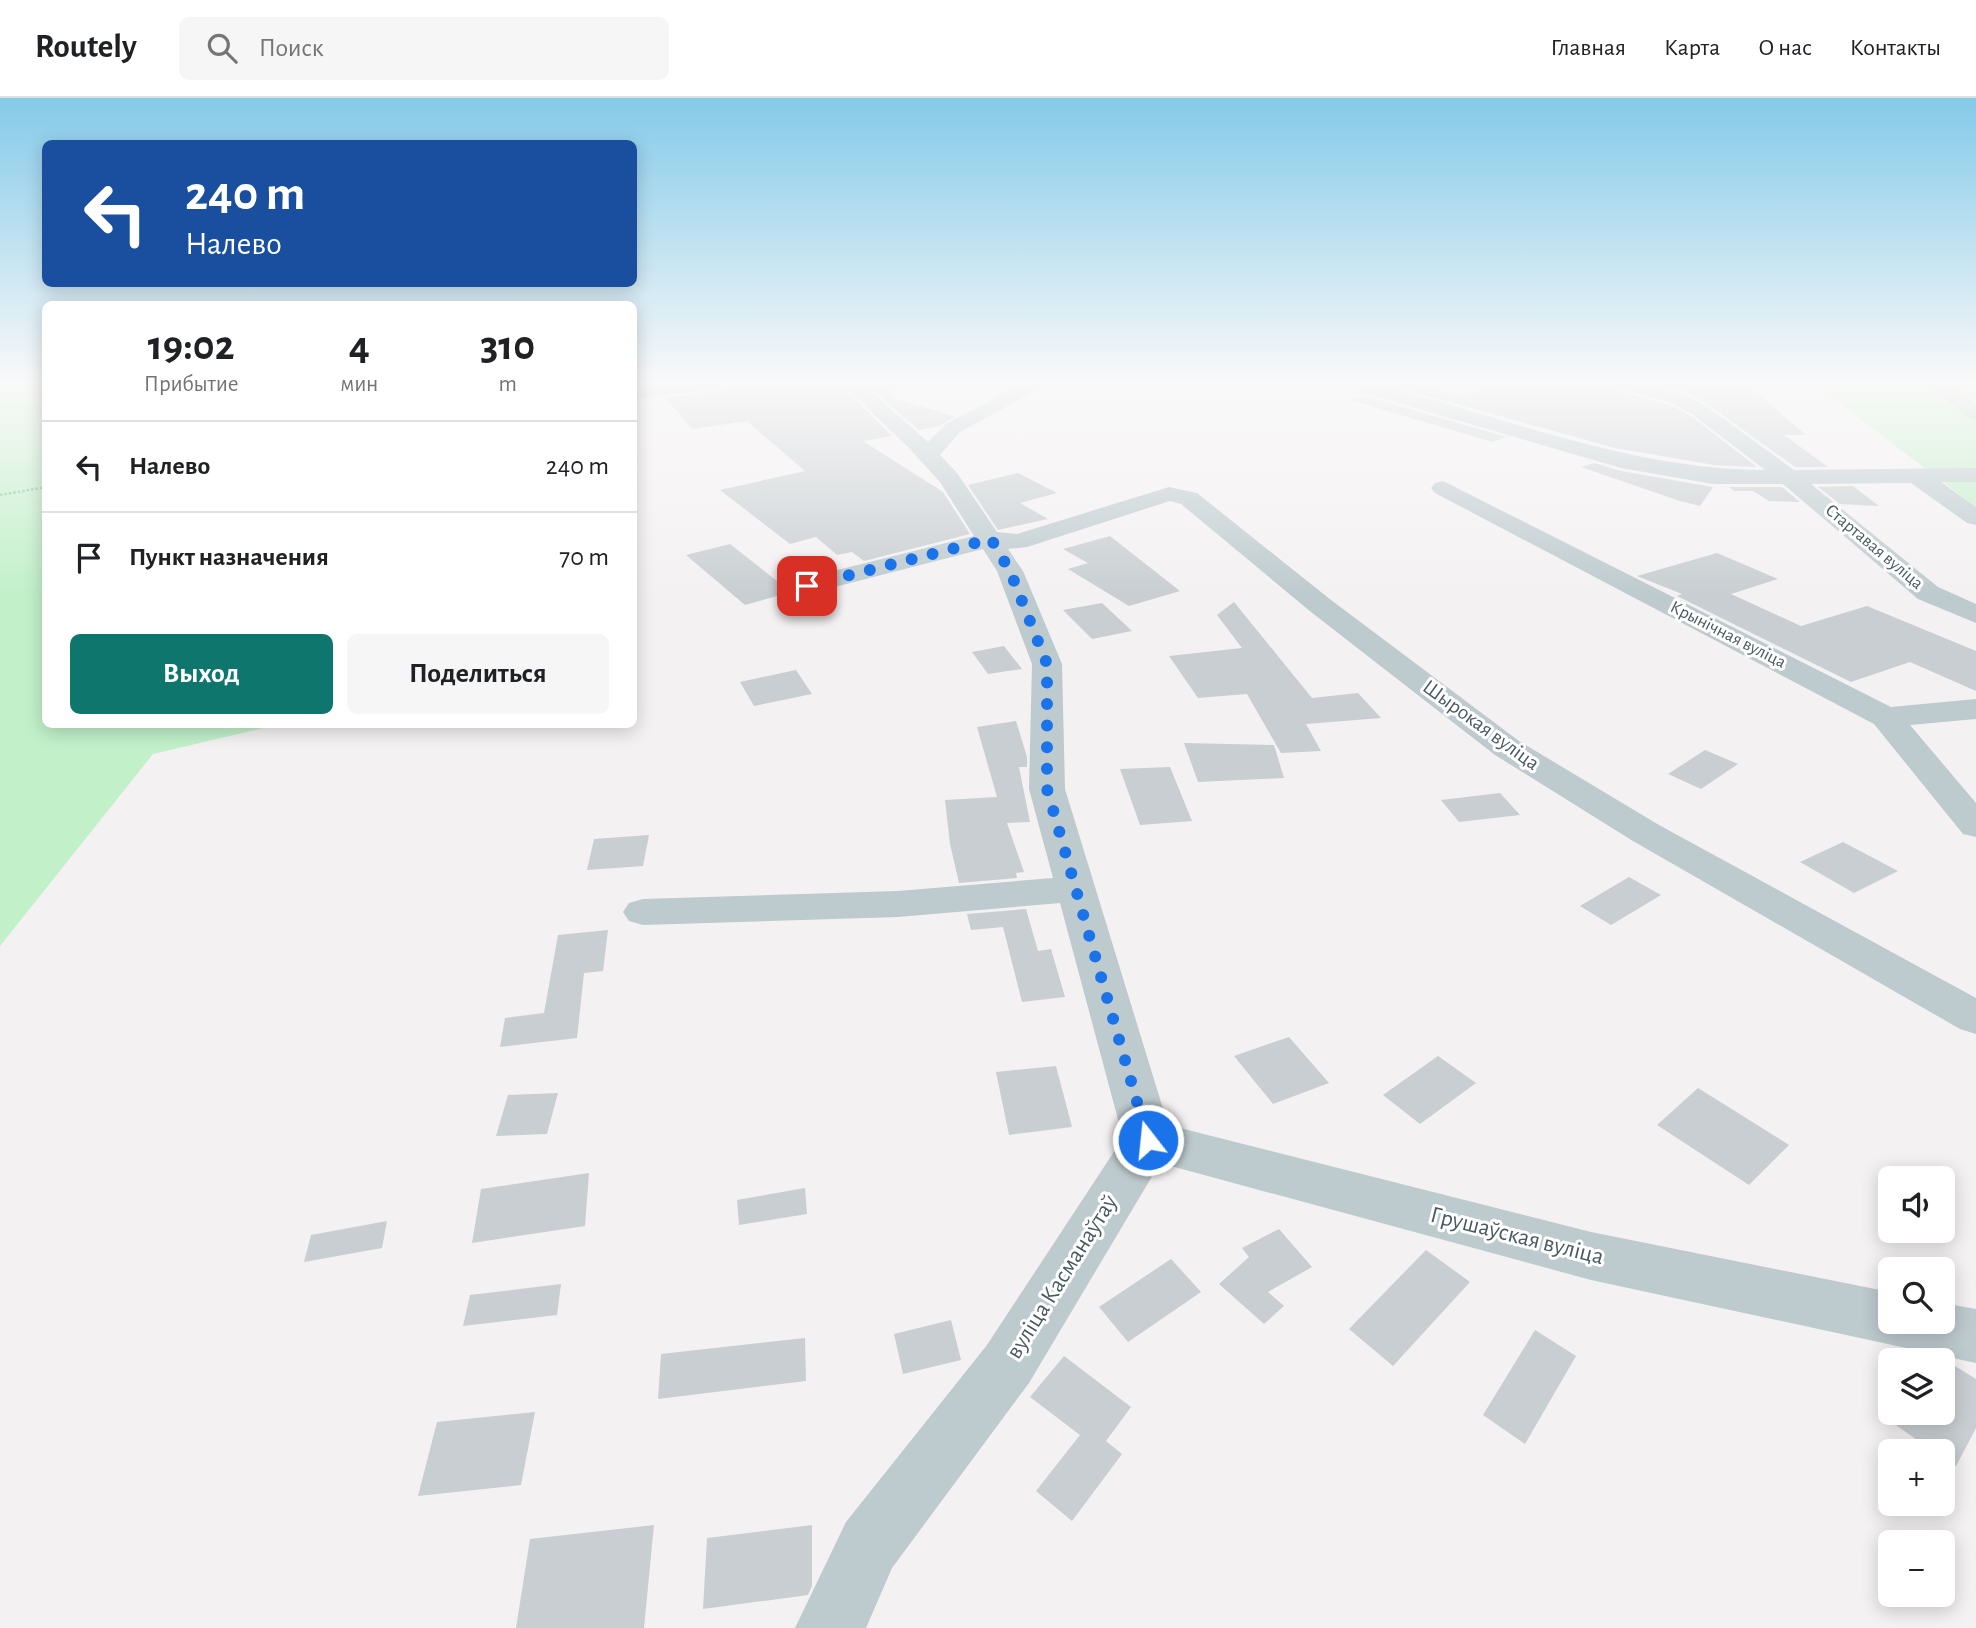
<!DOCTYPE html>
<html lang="ru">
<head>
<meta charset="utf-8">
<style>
  body { margin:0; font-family:"Alegreya Sans",sans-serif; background:#f6f6f6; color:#202124; height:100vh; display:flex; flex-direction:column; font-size:26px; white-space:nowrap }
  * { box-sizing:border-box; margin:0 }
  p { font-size:23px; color:#757577 }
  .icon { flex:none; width:38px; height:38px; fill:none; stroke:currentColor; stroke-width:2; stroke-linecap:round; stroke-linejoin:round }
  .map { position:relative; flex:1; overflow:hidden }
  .drawer { position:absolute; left:42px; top:203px; width:595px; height:427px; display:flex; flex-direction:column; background:#fff; border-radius:10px; box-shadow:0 4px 18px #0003 }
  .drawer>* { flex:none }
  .top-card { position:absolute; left:42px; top:42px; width:595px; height:147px; border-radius:10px; box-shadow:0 4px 18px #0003; background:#1a4fa0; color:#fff; overflow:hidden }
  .tools { position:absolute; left:1878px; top:1068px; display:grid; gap:14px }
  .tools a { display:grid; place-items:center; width:77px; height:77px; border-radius:10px; background:#fff; box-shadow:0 4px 18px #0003; font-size:35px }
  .pin { position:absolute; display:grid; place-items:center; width:60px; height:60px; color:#fff; margin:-30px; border-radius:14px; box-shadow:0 4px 10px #0006 }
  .me { position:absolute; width:77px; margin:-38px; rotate:344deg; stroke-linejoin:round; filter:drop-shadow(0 0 5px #0008) }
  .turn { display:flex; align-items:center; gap:24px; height:147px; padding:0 28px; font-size:32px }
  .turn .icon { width:91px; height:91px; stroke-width:2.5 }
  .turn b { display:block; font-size:49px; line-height:60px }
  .eta { display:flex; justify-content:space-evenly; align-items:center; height:119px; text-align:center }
  .eta b { font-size:42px; font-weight:700; line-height:49px }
  .button { display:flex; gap:14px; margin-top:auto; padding:14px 28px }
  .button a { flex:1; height:80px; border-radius:10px; background:#0f766e; color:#fff; font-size:28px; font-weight:700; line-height:80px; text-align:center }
  .button a+a { background:#f6f6f6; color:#202124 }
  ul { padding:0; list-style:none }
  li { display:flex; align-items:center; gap:21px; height:91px; padding:0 28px; border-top:2px solid #e0e0e0 }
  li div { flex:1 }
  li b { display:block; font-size:26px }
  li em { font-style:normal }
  header { display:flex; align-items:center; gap:42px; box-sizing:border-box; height:98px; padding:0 35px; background:#fff; border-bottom:2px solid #e0e0e0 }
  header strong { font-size:33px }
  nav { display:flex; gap:38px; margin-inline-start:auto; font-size:24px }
  .search { width:490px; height:63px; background:#f6f6f6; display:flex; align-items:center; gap:18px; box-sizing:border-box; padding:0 24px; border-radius:10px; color:#757577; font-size:26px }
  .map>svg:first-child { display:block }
  .green { fill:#c1f0c9 }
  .building { fill:#c8ced1 }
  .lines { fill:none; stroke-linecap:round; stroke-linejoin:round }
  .path { stroke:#79ce91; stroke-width:2.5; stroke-dasharray:2.5 2; stroke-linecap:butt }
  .minor { fill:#bdcace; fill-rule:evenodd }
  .route { stroke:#1a73e8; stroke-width:12; stroke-dasharray:0 21.6 }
  .labels { text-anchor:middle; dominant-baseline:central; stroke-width:6; stroke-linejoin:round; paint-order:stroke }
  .far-street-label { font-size:18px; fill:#495a5f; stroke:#fff }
  .street-label { font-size:21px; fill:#495a5f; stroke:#fff }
  .near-street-label { font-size:24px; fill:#495a5f; stroke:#fff }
</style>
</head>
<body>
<header>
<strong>Routely</strong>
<div class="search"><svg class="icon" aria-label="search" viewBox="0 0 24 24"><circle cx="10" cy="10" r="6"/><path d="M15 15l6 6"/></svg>Поиск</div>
<nav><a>Главная</a><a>Карта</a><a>О нас</a><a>Контакты</a></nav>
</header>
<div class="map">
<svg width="1976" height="1530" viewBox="0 0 1976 1530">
  <rect width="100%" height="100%" fill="#f4f1f2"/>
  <g class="green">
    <path d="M16,285h29l1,341 230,1 -123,29 -153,192v-559z"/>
    <path d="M1813,285h163v124z"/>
  </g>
  <g class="building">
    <path d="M784,285h55l53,53 -29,5 80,51 27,42 -106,27 -12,-9 -15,3 -21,-18 -26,7 -70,-54 85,-19 -58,-50 -55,8 -26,-31z"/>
    <path d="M864,285h32l-4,15 63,18 -15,10 -21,4z"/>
    <path d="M1413,285l47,14 25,-9 1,-5h124l4,7 56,15 21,11 66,51 -43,-2 -99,-17 -220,-61z"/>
    <path d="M1650,285l100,4 56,48h-22l44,32h-33l-88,-63 -21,-12z"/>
    <path d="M1365,298l141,41 -13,5 -143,-42z"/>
    <path d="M1595,365l26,8 92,16 -13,19 -20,-5 -99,-34z"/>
    <path d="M1018,375l39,20 -37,10 28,16 -50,11 -30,-45z"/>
    <path d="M1853,388l26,20 -39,-2 -22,-17z"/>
    <path d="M1729,389h53l18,15 -31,-1 -16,-10h-19z"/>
    <path d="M1110,438l70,55 -51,15 -61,-37 20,-6 -25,-14z"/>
    <path d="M730,446l61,48 -46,13 -59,-50z"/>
    <path d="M1717,455l61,26 -47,15 70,32 66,-20 109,45v40l-66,-29 -59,20 -174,-86 5,-2 -45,-18z"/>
    <path d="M1234,504l78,96 46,-5 23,25 -75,6 15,27 -40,2 -34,-59 -49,4 -29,-42 73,-8 -25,-33z"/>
    <path d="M1102,505l30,28 -40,8 -29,-29z"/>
    <path d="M1004,548l18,23 -34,5 -16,-22z"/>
    <path d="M796,572l16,24 -58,12 -14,-24z"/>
    <path d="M1016,623l11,36v10h-8l11,55 -23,1 17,49 -8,1 1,5 -58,5 -9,-39 -5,-44 52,-3 -20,-70z"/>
    <path d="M1184,645l90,2 10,33 -86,4z"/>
    <path d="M1705,652l33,14 -37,25 -33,-15z"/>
    <path d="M1170,669l22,54 -52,4 -20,-56z"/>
    <path d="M1500,695l20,22 -61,7 -18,-22z"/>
    <path d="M649,737l-6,31 -56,4 7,-31z"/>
    <path d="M1843,744l55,29 -44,22 -54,-31z"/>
    <path d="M1629,779l32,18 -50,30 -31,-19z"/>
    <path d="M1026,811l12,42 13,-2 14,48 -43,5 -19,-75 -32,3 -4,-16z"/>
    <path d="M608,832l-5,41 -19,2 -7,65 -77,9 5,-29 39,-5 14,-78z"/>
    <path d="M1289,939l40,46 -56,21 -39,-48z"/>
    <path d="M1438,958l38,27 -56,41 -37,-29z"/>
    <path d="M1056,968l16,61 -63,8 -13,-63z"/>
    <path d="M1698,990l91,57 -40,40 -92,-60z"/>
    <path d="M558,995l-11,41 -51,2 12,-41z"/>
    <path d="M589,1075l-4,53 -113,17 9,-54z"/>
    <path d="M805,1090l2,26 -68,11 -2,-25z"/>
    <path d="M387,1123l-5,27 -78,14 7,-27z"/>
    <path d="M1279,1131l33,38 -44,25 16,14 -20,18 -45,-40 30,-27 -7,-9z"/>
    <path d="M1426,1152l44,32 -77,84 -44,-37z"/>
    <path d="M1171,1161l30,33 -73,50 -29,-35z"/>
    <path d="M561,1186l-4,31 -94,11 7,-31z"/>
    <path d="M951,1222l10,40 -58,14 -9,-40z"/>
    <path d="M1535,1232l41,26 -51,88 -42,-29z"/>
    <path d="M805,1240l1,43 -148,18 3,-45z"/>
    <path d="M1064,1258l67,51 -25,34 16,13 -50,67 -36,-30 44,-56 -50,-38z"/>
    <path d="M1942,1260l34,21v49l-20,38 -14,-9v-6h-9l-56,-39h65z"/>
    <path d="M535,1314l-14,73 -103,11 19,-74z"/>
    <path d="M654,1427l-10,103h-128l14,-89z"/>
    <path d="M812,1427v61l-4,9 -105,14 4,-71z"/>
  </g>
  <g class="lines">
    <path class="path" d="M0,397l46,-8"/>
    <g class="minor">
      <path d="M671,285h54l-10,6 -81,10v-12z"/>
      <path d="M841,285h20l67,59 18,-18 76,-41h23l-2,4 -83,45 -20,23 17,18 40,59 20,2 152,-47 28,6 134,107 188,141 140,84 317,173v36l-16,-5 -327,-188 -138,-86 -184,-143 -130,-108 -11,-3 -143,46 -19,2 15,22 39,93 3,125 103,336 423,107 299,60v29h52v-18l34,6v54l-385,-83 -431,-117 -131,220 -137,185 -26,60h-71l51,-106 141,-177 136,-207 -63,-235 -162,14 -255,8 -14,-4 -6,-9 6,-9 14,-4 255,-8 155,-13 -24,-89 3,-125 -35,-93 -14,-22 -176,45 -10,-2 -4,-6 4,-6 177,-44 -34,-54 -33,-36z"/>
      <path d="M1370,285c131,32 258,87 395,87l-73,-56 -21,-11 -56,-16 -2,-4h29l43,12 21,11 88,64 182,-2v14h-35l35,25v18l-9,-2 -56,-40 -100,1 127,103 38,17v19l-58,-24 -135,-115h-70l-92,-16 -260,-76 -3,-4 3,-4z"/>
      <path d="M1925,285h21l30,21v16l-7,-2z"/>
      <path d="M1443,383l448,226 85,-8v20l-66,6 66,78v34l-13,-3 -89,-110 -439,-231 -4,-5 4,-5z"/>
    </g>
  </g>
  <linearGradient id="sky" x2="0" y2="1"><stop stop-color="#84cae9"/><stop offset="0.57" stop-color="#faf9f9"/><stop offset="1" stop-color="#faf9f9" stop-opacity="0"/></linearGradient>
  <rect width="1976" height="499" fill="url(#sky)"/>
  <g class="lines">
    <path class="route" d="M807,488l184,-47 19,32 37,93v125l101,351"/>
  </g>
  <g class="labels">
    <g class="far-street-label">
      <text transform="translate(1874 449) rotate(40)">Стартавая вуліца</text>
      <text transform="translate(1728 537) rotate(27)">Крынічная вуліца</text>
    </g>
    <g class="street-label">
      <text transform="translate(1481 627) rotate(36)">Шырокая вуліца</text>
    </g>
    <g class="near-street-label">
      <text transform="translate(1517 1138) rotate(14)">Грушаўская вуліца</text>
      <text transform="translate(1062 1179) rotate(-58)">вуліца Касманаўтаў</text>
    </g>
  </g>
</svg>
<div class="tools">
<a><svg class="icon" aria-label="sound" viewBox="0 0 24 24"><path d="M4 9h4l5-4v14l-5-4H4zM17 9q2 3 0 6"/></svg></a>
<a><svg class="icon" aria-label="search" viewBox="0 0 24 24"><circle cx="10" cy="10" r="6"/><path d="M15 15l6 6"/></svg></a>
<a><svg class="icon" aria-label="layers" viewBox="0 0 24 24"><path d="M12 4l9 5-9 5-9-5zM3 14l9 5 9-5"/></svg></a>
<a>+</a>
<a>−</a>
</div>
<div class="pin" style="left:807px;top:488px;background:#d93025"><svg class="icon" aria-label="arrive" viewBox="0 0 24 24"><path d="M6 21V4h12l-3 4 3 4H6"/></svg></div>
<svg class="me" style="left:1148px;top:1042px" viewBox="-20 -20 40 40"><circle r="17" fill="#1a73e8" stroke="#fff" stroke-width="3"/><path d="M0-11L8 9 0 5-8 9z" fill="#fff"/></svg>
<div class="top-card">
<div class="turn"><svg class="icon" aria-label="left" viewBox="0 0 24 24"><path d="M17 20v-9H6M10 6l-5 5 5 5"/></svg><div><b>240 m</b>Налево</div></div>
</div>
<section class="drawer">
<div class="eta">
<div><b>19:02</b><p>Прибытие</p></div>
<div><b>4</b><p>мин</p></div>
<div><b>310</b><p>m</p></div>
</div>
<ul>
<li><svg class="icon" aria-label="left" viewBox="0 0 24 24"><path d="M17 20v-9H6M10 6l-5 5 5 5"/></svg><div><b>Налево</b></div><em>240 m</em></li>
<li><svg class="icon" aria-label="arrive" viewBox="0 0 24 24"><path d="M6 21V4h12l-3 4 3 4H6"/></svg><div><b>Пункт назначения</b></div><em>70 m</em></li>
</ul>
<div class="button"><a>Выход</a><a>Поделиться</a></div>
</section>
</div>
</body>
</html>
